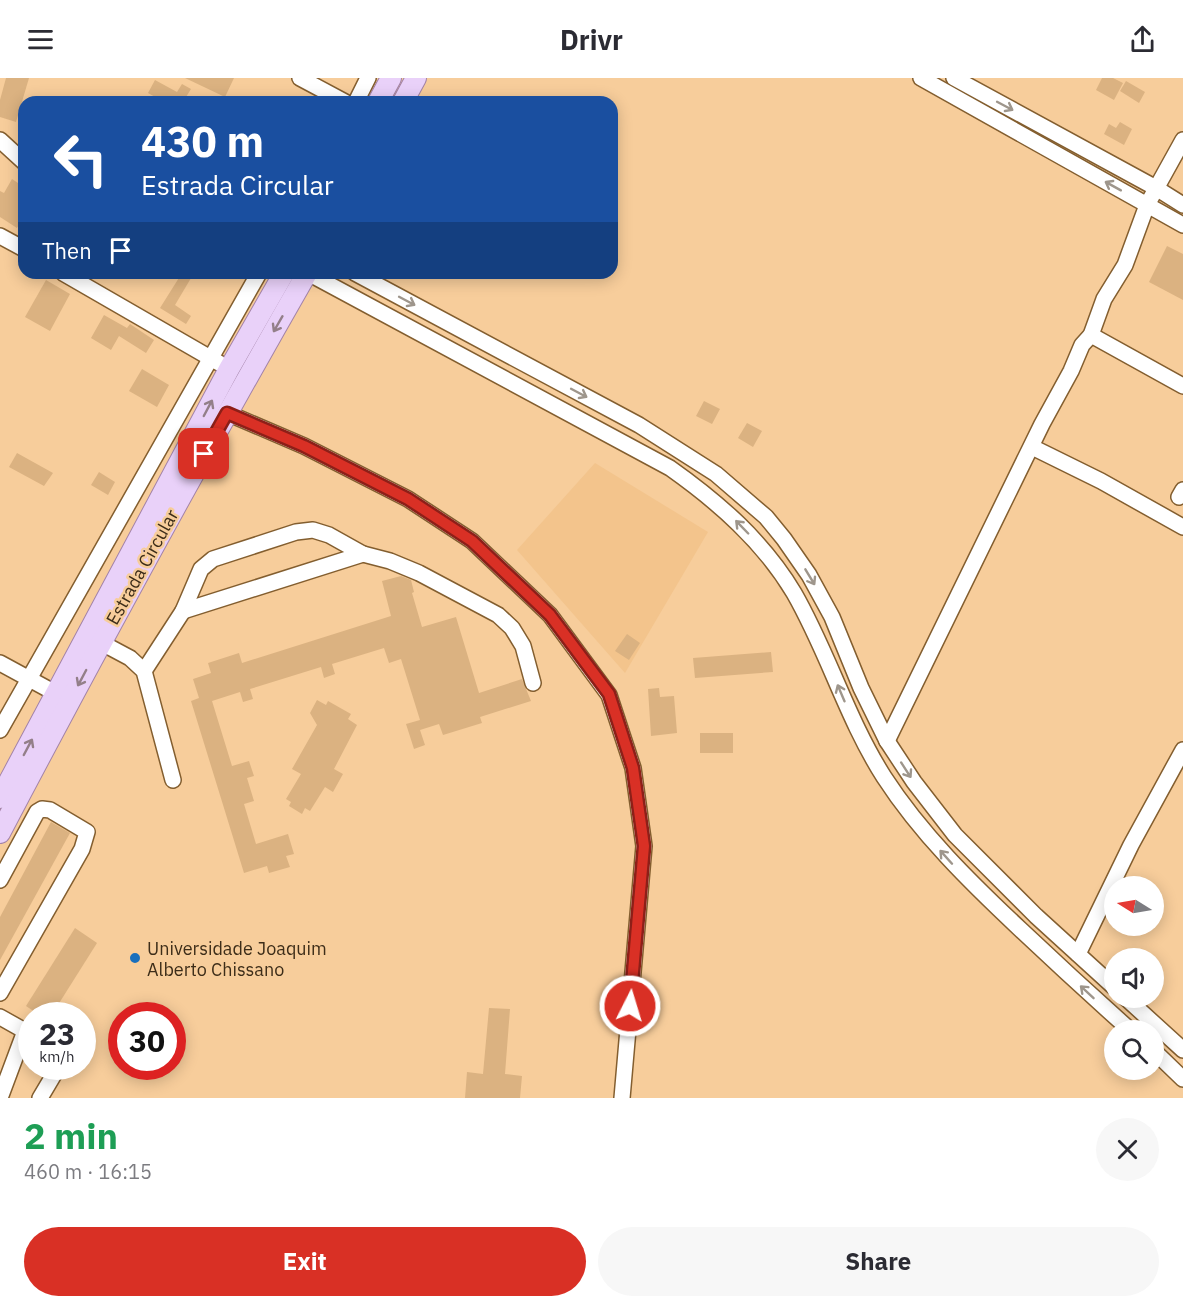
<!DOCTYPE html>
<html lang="en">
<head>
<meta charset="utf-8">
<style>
  body { margin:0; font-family:"IBM Plex Sans",sans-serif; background:#f7f7f7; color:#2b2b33; height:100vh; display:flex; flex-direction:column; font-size:22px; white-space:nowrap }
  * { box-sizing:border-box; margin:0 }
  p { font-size:20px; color:#7c7c81 }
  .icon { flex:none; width:33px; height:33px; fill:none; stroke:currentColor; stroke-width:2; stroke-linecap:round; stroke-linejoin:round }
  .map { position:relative; height:1020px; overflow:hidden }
  .drawer { display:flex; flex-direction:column; background:#fff; flex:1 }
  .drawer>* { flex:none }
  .hud { position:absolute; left:18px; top:18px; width:600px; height:183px; border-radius:18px; box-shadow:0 3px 15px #0003; background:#1a4fa0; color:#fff; overflow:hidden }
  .needle { width:39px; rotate:281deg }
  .controls { position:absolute; left:1104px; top:798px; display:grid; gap:12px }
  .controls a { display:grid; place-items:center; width:60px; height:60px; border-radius:50%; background:#fff; box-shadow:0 3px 15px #0003; font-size:30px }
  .speed { position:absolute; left:18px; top:924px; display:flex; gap:12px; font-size:30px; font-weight:700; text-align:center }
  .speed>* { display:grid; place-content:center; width:78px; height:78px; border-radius:50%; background:#fff; box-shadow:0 3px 15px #0003; line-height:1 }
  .speed small { font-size:15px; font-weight:400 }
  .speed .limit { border:9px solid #d22; background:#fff; color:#111 }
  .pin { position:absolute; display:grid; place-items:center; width:51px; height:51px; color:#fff; margin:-26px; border-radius:12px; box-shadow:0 3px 9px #0006 }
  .me { position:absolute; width:66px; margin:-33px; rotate:5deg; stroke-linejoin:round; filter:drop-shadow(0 0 4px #0008) }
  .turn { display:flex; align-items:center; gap:21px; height:126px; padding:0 24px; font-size:27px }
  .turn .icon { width:78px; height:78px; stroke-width:2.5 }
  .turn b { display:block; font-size:42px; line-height:51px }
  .then { display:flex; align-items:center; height:57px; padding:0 24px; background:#0003; gap:12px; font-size:22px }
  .round { display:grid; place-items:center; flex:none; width:63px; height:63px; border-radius:32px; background:#f7f7f7 }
  .summary { display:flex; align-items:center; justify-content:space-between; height:102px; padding:0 24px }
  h1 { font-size:36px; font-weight:700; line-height:45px; color:#1e9e55 }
  .action { display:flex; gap:12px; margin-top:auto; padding:12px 24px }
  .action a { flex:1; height:69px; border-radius:36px; background:#d93025; color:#fff; font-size:24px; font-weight:700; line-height:69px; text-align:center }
  .action a+a { background:#f7f7f7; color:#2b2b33 }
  header { display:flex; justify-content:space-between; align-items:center; height:78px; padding:0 24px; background:#fff; font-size:27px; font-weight:700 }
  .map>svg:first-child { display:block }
  .built { fill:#f3c48c }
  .building { fill:#dbb281 }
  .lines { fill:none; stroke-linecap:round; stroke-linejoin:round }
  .minor-casing { stroke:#835e2f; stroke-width:18 }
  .major-casing { stroke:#a383a8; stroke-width:22 }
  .minor { stroke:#fff; stroke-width:15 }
  .major { stroke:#e9d1f9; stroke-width:20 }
  .oneway { stroke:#9e968c }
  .oneway2 { stroke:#937f89 }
  .route-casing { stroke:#8d1f18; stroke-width:15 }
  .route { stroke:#d93025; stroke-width:10 }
  .poi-dot { fill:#196fbd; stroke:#f7cd9b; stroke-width:2 }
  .labels { text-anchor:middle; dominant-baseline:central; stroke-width:5; stroke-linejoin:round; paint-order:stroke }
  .street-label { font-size:18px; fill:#3d2d19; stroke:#f7cd9b }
  .poi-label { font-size:18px; fill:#3d2d19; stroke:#f7cd9b; text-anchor:start }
</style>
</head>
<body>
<header><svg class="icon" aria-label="menu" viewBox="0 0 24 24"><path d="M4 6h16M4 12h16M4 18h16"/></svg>Drivr<svg class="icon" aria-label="share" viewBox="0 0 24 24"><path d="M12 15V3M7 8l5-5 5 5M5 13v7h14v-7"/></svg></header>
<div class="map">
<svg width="1183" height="1020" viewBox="0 0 1183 1020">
  <rect width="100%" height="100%" fill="#f7cd9b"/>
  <path class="built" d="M595,385l113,69 -83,141 -108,-123z"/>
  <g class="building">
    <path d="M6,0h23l-13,44 -16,-5v-17z"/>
    <path d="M185,0h49l-9,19z"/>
    <path d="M1102,0h11l10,5 -9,17 -18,-10z"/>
    <path d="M155,2l22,12 5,-8 9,5 -5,8 10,5h-32l-16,-9z"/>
    <path d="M1126,3l19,11 -6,11 -19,-12z"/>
    <path d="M1120,44l12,7 -8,16 -20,-11 5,-10 7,4z"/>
    <path d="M12,101l12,8v29l-7,12 -17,-11v-26l4,2z"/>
    <path d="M1167,168l16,8v46l-34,-18z"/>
    <path d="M182,195h12l-19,32 16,11 -5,8 -26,-16z"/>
    <path d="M46,202l24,14 -20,37 -25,-14z"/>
    <path d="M104,237l23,13 3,-4 24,16 -8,13 -27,-17 -8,14 -20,-12z"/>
    <path d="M142,291l27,16 -12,22 -28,-16z"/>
    <path d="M704,323l16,8 -8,15 -16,-8z"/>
    <path d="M747,345l15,8 -9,16 -15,-9z"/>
    <path d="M17,375l36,20 -9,13 -35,-19z"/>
    <path d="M99,394l16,10 -7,13 -17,-10z"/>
    <path d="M401,498l10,4 3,12 -2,1 10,34 34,-10 23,76 43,-14 9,22 -51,16 2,6 -39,12 -4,-11 -19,6 5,15 -11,4 -8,-25 14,-4 -19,-61 -12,4 -5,-15 -52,16 3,10 -11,4 -3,-11 -71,22 3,10 -10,3 -3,-10 -28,9 20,65 17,-5 5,15 -7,2 7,23 -10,3 12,40 32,-10 6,20 -8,2 4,11 -21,6 -2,-7 -23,7 -53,-172 8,-3 -6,-19 18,-6 -3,-10 31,-10 3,10 149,-47 -9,-35z"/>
    <path d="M627,556l13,9 -11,17 -14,-9z"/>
    <path d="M771,574l2,20 -78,6 -2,-20z"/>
    <path d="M659,610l1,9 14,-1 3,37 -26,3 -3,-47z"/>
    <path d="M317,622l9,5 2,-4 23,13 -3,5 9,6 -23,44 9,5 -10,18 -8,-5 -15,24 -5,-3 -3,6 -13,-8 2,-4 -5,-3 15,-25 -9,-5 25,-44 -7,-12z"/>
    <rect x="700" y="655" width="33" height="20"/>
    <path d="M51,744l19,11 -70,127v-43z"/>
    <path d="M75,850l22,15 -46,73h-10l-15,-10z"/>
    <path d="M489,930l21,1 -5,65 17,2 -2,22h-55l2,-26 16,2z"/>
  </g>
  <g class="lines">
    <defs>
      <g id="minor">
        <path d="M300,0l45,24"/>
        <path d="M921,0l262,147"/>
        <path d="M954,0l202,110 27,17"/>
        <path d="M356,24l12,-24"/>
        <path d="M0,62l24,22"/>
        <path d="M0,158l24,13"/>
        <path d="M63,195l156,90"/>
        <path d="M308,195l362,195c48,34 93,73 124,125 34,59 53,126 90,184 37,57 86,105 136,152 36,34 73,68 110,101"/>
        <path d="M355,195l284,152 77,49 50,43 18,22 25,36 23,42 29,71 26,53 27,41 41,53 81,81 78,71"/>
        <path d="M1091,257l92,51"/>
        <path d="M227,335l77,33 104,53 64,42 78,74 59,80 24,73 11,78 -22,252"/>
        <path d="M1032,369l69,34 82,46"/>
        <path d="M1179,419l4,-7"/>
        <path d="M183,533l180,-57"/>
        <path d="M100,564l30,16 14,13 29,109"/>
        <path d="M0,585l57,31"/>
        <path d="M144,593l39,-60 18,-42 12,-10 83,-27 17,-2 16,5 34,19 27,7 29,12 79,42 14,13 11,18 10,37"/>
        <path d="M0,652l259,-457"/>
        <path d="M887,663l155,-317 29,-53 11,-26 9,-10 13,-36 21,-34 22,-60 36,-65"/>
        <path d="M0,802l37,-68 5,-3 8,1 37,22 -5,17 -82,144"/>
        <path d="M1078,876l53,-109 52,-95"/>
        <path d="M1126,920l57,52"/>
        <path d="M0,939l32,18"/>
        <path d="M1154,973l29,28"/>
        <path d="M0,1020l25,-67"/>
        <path d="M40,1020l19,-32"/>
      </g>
      <g id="major">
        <path d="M378,24l13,-24"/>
        <path d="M403,24l13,-24"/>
        <path d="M0,720l229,-429 55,-96"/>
        <path d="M0,755c99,-188 201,-375 307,-560"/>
      </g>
    </defs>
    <use href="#minor" class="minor-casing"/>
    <use href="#major" class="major-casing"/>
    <use href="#minor" class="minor"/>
    <use href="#major" class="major"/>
  </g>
  <defs><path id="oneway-shaft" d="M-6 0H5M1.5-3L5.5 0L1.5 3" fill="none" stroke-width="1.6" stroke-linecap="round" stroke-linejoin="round" transform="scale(1.5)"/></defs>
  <g class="oneway">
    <use href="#oneway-shaft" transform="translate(1005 28) rotate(28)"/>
    <use href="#oneway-shaft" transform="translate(1113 108) rotate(-151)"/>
    <use href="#oneway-shaft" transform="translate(407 223) rotate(28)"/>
    <use href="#oneway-shaft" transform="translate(579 315) rotate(28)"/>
    <use href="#oneway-shaft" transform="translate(742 449) rotate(-134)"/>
    <use href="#oneway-shaft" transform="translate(810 499) rotate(59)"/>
    <use href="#oneway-shaft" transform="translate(841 615) rotate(-113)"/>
    <use href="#oneway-shaft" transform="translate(906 692) rotate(57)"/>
    <use href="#oneway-shaft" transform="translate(946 779) rotate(-132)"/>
    <use href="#oneway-shaft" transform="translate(1087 914) rotate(-137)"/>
  </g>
  <g class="oneway2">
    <use href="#oneway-shaft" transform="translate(278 246) rotate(120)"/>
    <use href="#oneway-shaft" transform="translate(208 330) rotate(-62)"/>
    <use href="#oneway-shaft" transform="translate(82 600) rotate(118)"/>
    <use href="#oneway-shaft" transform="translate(28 669) rotate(-62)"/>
  </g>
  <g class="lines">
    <defs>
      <path id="route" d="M204,376l23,-41 77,33 104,53 64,42 78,74 59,79 24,74 11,78 -14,160"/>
    </defs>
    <use href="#route" class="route-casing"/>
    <use href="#route" class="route"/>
  </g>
  <circle class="poi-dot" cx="135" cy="880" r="6"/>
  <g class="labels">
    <g class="street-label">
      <text transform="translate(142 489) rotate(-61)">Estrada Circular</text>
    </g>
    <g class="poi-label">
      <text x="147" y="870">Universidade Joaquim<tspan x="147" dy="21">Alberto Chissano</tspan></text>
    </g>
  </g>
</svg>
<div class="controls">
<a><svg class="needle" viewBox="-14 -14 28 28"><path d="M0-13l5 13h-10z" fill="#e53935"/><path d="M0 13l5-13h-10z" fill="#7c7c81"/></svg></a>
<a><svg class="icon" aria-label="sound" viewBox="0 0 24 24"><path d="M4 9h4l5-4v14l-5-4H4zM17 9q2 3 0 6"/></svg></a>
<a><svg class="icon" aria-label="search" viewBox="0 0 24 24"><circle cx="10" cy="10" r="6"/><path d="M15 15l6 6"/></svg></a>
</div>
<div class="speed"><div>23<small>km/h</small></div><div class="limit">30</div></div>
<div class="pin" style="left:204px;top:376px;background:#d93025"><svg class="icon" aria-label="arrive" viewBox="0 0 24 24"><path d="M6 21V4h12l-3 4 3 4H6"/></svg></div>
<svg class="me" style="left:630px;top:928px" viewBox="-20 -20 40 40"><circle r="17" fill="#d93025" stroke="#fff" stroke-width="3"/><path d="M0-11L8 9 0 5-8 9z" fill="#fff"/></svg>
<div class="hud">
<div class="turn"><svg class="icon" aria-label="left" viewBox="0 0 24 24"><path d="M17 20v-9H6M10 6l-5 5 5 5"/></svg><div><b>430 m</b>Estrada Circular</div></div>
<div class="then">Then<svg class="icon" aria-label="arrive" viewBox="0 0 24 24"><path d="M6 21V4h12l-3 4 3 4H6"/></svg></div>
</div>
</div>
<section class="drawer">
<div class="summary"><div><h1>2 min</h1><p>460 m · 16:15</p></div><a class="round"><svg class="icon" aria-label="close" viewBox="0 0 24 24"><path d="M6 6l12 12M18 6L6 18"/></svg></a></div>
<div class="action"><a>Exit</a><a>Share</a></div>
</section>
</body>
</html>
